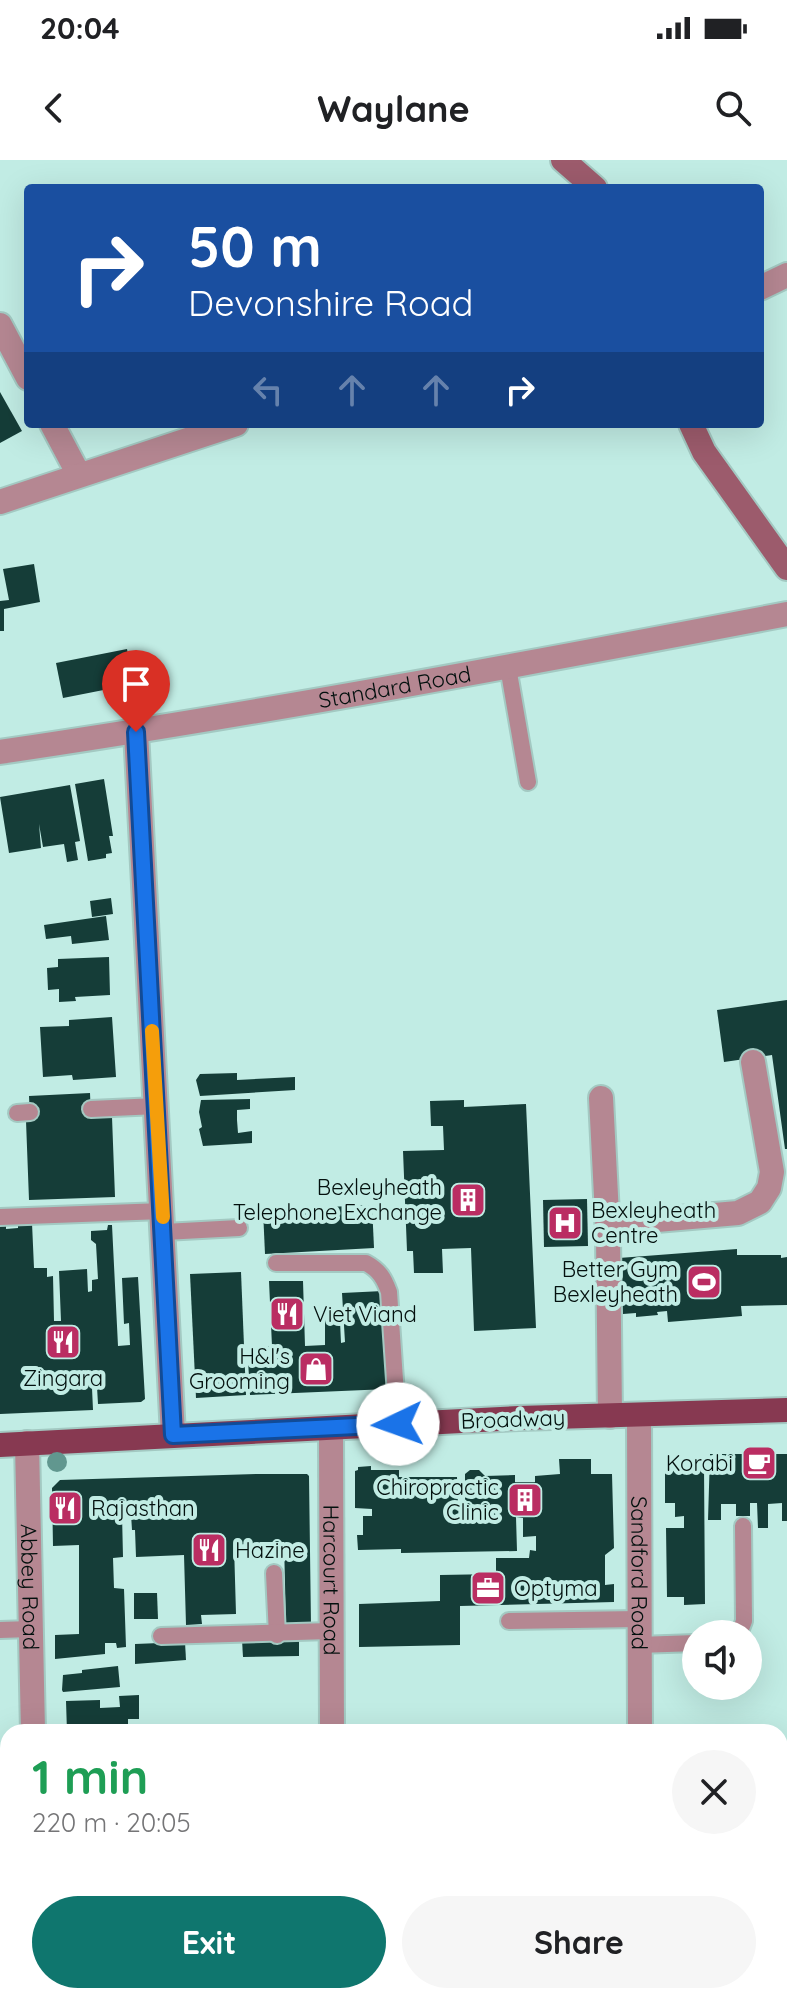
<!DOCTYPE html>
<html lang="en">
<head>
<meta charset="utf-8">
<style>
  body { margin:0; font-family:Quicksand,sans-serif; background:#f6f6f6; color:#202124; height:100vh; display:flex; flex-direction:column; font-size:30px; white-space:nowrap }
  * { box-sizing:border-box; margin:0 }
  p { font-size:26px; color:#757577 }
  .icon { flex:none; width:44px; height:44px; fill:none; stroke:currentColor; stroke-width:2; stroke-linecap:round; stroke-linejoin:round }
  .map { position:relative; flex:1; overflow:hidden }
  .side { position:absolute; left:0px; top:1564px; width:788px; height:280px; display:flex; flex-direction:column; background:#fff; border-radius:24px 24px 0 0; box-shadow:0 8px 32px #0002 }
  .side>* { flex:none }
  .top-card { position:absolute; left:24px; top:24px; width:740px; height:244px; border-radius:8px; box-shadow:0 8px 32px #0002; background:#1a4fa0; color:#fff; overflow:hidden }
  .controls { position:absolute; left:682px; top:1460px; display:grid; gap:16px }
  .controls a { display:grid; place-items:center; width:80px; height:80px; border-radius:50%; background:#fff; box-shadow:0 8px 32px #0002; font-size:40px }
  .pin { position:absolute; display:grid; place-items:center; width:68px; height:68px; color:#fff; margin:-82px -34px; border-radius:50% 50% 50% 0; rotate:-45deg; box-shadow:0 0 8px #0007 }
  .pin .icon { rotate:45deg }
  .me { position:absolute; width:88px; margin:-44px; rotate:267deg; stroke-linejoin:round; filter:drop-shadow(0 0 6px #0008) }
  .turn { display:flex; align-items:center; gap:28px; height:168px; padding:0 32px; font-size:36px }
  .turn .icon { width:104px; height:104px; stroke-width:2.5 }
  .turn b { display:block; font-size:56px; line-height:68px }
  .lanes { display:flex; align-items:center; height:76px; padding:0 32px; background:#0003; justify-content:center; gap:40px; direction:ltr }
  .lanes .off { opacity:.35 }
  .round { display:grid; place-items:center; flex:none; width:84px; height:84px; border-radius:42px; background:#f6f6f6 }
  .headline { display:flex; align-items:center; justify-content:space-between; height:136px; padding:0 32px }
  h1 { font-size:48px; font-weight:800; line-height:60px; color:#1e9e55 }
  .cta { display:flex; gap:16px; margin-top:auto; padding:16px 32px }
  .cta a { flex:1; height:92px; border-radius:48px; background:#0f766e; color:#fff; font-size:32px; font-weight:800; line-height:92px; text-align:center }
  .cta a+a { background:#f6f6f6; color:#202124 }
  .status { display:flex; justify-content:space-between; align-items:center; height:56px; padding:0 40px; background:#fff; direction:ltr }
  .status svg { height:22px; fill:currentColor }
  header { display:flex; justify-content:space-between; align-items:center; height:104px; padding:0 32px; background:#fff; font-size:36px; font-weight:800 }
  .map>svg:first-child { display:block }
  .building { fill:#153d38 }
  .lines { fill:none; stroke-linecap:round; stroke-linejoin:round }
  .lane-casing { stroke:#a3c9c2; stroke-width:20 }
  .street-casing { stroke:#a3c9c2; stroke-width:28 }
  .secondary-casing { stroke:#a3c9c2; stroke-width:28 }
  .primary-casing { stroke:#a3c9c2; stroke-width:28 }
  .lane { stroke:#b58792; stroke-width:16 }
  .street { stroke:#b58792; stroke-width:24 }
  .secondary { stroke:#9c5b6c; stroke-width:24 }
  .primary { stroke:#873951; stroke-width:24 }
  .tree { fill:#61978f }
  .route-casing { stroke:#114b97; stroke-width:20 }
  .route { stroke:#1a73e8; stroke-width:14 }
  .slow { stroke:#f59e0b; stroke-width:14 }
  .labels { text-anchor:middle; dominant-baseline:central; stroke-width:8; stroke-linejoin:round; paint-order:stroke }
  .street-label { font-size:22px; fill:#03100e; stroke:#c1ece4 }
  .poi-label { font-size:22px; fill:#03100e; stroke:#c1ece4; text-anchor:end }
</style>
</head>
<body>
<div class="status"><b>20:04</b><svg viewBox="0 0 49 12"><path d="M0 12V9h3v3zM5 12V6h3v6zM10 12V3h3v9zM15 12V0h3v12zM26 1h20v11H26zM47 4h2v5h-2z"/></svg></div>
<header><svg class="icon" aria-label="back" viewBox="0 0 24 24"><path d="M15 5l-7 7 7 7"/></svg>Waylane<svg class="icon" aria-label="search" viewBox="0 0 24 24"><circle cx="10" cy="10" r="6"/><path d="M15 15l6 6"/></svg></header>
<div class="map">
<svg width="787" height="1844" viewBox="0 0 787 1844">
  <rect width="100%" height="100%" fill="#c1ece4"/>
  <g class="building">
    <path d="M0,232l22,39 -22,12z"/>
    <path d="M34,404l6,38 -36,7v22h-4v-30l9,-1 -6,-31z"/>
    <path d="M127,489l7,35 -71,14 -7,-35z"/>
    <path d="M104,619l9,57h-4l3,17 -6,1v4l-18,3 -13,-77z"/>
    <path d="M70,625l10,56 -5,1 3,18 -11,2 -3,-18 -21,3 -4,-23 2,24 -32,5 -9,-56z"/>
    <path d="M111,738l2,16 -21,3 -2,-16z"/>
    <path d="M106,756l3,24 -37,4 -1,-8 -25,3 -2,-14z"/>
    <path d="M109,797l1,38 -35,2 1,4 -17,1v-13l-11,1 -1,-22 11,-1v-8z"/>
    <path d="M787,840v149h-2l-13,-94 -48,7 -7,-52z"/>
    <path d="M112,857l4,60 -43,3 -1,-5 -29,2 -3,-50 29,-1v-6z"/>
    <path d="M237,913v7l58,-3v13l-95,6 -4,-16 4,-6z"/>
    <path d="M90,933l1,25 21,-1 3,80 -86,3 -3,-79 4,-1 -1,-24z"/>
    <path d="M250,939v10l-13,1v10l1,13 14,-2v12l-49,3 -4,-17 3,-2 -3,-15 2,-12z"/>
    <path d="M464,940v7l62,-3 10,224 -62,3 -3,-83 -29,1 1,24h-29l-1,-22h-6l-4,-100 41,-1 -1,-24h-12l-1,-25z"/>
    <path d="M587,1039l1,47 -44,1 -1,-47z"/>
    <path d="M372,1045l2,43 -109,6 -2,-44z"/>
    <path d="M32,1063l2,45h13v9l6,-1 1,45h7l-2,-50 28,-2 1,23 4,-1v-11l6,-1 -2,-35 -5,-4v-9l16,-1 1,-5h4l6,121 12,-1 -1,-22 -5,1 -2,-46 16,-1 7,122 -4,3 -43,2 -1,-17 -5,1 1,22 -93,4v-189l6,-1v5l12,-1v-4z"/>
    <path d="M737,1089v6h44v3l6,-1v48l-46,1 1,10 -74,6 -1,-11 -10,1 1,3 -22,2v-4l-13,1 -4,-56z"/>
    <path d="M241,1112l5,123 -50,3 -6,-124z"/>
    <path d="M269,1121h34l2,65 20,-1v-25l4,-1 11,2 1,22 4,-1 -3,-49 41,-2 5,98 -138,6 -2,-35h8l-1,-13 17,-1z"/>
    <path d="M710,1294h77v67h-5v-18l-14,1v24h-10l-1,-25h-7v13h-14v-12h-15v16h-13z"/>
    <path d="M559,1299h32v15h21l2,74 -9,7v30l9,-1v18l-154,4v39l-101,2v-43l81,-3v-26l56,-1v-16h33l1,-8 6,1v-15l-13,1v-19l-7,-1 1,34 -116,2v-4l-43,1 -1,-15h6v-19h9v-7l-17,-1v-37l3,-1v-3l13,-1v4h28v7h58l1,29 7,1v-33l5,-4h9l6,6 30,-1v7h20v-6l25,-2z"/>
    <path d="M665,1306h39l1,138 -21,1v-8h-17l-1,-69h18v-12l-9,1v-14h-10z"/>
    <path d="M257,1314h50l2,2 2,150h-25l-2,-84h-24l1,7h-15v-5l-12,1 2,69 -35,1 1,9 -16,1 -2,-70 -48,2 -1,-27h-3l-1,-16h-9l1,43 -10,1 1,30 10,1 2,58 -9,1 -1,-5h-11v11l-50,5v-24l24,-1v-89l-26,1 -1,-58 8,-8z"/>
    <path d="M134,1433h23l1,26h-24z"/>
    <path d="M242,1480h57v16l-56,1z"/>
    <path d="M185,1482l1,18 -51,4v-20z"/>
    <path d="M118,1506l2,21 -57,5 -1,-2 1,-15 19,-2v-3z"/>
    <path d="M139,1535v24h-11v13h-61l-1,-31 34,-1v8l20,-1 -1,-11z"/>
  </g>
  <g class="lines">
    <defs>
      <g id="lane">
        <path d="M508,507l20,115"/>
        <path d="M91,949l66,-3"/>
        <path d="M17,953l13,-1"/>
        <path d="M0,1057l163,-6"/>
        <path d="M164,1072l75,-4"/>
        <path d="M276,1103h90c13,7 18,15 23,29l9,132"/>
        <path d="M274,1413l3,62"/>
        <path d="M509,1461l129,-2"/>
        <path d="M0,1470l31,-1"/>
        <path d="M739,1474l5,-13 -1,-95"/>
        <path d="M161,1476l169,-5"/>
        <path d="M638,1485l58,-2"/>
      </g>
      <g id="street">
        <path d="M760,128l27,-13"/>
        <path d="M0,165l28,53"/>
        <path d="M52,264l27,51"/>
        <path d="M0,342l236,-78"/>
        <path d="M136,572l37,703"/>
        <path id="s1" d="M0,592c264,-39 525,-88 787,-138"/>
        <path d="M601,938l7,137 25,-13 105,-9 22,-11 9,-14 3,-16 -19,-110"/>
        <path d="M608,1075l2,181"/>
        <path id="s2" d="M639,1255l1,317"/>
        <path id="s3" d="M331,1268l1,304"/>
        <path id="s4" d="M27,1283l6,289"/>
        <path d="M38,1836v8"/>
        <path d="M644,1836v8"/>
      </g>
      <g id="secondary">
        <path d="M563,0l32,28"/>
        <path d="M691,264l13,28 83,116"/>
      </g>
      <path id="primary" d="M0,1285l519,-27 268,-8"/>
    </defs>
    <use href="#lane" class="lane-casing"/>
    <use href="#street" class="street-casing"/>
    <use href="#secondary" class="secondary-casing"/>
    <use href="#primary" class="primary-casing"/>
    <use href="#lane" class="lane"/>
    <use href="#street" class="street"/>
    <use href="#secondary" class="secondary"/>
    <use href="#primary" class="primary"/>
  </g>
  <circle class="tree" cx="57" cy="1302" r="10"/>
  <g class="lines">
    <defs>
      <path id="route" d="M136,572l37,703 225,-11"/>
    </defs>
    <use href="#route" class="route-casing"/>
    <use href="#route" class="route"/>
    <path class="slow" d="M152,871l11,186"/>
  </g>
  <defs>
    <symbol id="building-square" viewBox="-11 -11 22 22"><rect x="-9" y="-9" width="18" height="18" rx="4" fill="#ba2d62" stroke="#c1ece4"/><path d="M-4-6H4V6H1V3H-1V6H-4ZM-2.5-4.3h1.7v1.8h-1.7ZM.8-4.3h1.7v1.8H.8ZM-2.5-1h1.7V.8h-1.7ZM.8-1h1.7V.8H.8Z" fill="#fff"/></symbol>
    <symbol id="hospital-square" viewBox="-11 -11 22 22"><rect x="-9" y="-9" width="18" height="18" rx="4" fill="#ba2d62" stroke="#c1ece4"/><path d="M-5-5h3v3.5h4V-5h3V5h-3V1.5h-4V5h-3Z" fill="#fff"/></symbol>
    <symbol id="stadium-square" viewBox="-11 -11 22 22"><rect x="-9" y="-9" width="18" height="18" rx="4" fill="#ba2d62" stroke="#c1ece4"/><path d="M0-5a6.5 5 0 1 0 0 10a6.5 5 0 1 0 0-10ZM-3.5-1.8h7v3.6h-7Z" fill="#fff"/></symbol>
    <symbol id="restaurant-square" viewBox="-11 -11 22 22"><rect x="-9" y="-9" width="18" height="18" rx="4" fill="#ba2d62" stroke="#c1ece4"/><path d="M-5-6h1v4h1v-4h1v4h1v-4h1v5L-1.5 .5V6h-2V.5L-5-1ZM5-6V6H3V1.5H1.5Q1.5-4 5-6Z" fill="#fff"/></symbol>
    <symbol id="shop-square" viewBox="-11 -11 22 22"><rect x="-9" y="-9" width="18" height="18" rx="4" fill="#ba2d62" stroke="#c1ece4"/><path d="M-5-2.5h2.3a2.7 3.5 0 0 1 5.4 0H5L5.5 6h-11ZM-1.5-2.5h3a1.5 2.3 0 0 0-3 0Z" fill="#fff"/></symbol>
    <symbol id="cafe-square" viewBox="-11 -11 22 22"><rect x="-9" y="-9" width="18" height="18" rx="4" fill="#ba2d62" stroke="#c1ece4"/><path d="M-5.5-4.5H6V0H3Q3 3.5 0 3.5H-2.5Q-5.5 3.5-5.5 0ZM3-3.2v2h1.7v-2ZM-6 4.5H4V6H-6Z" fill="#fff"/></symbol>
    <symbol id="office-square" viewBox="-11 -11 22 22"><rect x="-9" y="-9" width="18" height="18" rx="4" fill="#ba2d62" stroke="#c1ece4"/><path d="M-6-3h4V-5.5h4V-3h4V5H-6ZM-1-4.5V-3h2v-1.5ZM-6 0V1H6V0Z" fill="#fff"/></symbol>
  </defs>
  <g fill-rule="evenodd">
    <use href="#building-square" x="448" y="1020" width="40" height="40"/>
    <use href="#hospital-square" x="545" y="1043" width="40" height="40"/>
    <use href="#stadium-square" x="684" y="1102" width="40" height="40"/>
    <use href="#restaurant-square" x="267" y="1134" width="40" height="40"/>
    <use href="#restaurant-square" x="43" y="1162" width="40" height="40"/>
    <use href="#shop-square" x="296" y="1189" width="40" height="40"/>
    <use href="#cafe-square" x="739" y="1283" width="40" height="40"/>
    <use href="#building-square" x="505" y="1320" width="40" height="40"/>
    <use href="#restaurant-square" x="45" y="1328" width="40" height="40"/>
    <use href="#restaurant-square" x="189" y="1370" width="40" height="40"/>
    <use href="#office-square" x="468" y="1408" width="40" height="40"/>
  </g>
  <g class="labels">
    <g class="street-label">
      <text stroke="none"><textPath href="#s1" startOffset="400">Standard Road</textPath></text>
      <text transform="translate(513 1259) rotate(-2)">Broadway</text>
      <text stroke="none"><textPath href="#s2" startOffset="158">Sandford Road</textPath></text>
      <text stroke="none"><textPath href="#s3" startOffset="152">Harcourt Road</textPath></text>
      <text stroke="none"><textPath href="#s4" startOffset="144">Abbey Road</textPath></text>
    </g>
    <g class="poi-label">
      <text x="442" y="1027">Bexleyheath<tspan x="442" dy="25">Telephone Exchange</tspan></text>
      <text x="591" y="1050" text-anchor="start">Bexleyheath<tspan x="591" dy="25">Centre</tspan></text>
      <text x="678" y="1109">Better Gym<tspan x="678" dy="25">Bexleyheath</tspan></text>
      <text x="313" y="1154" text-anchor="start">Viet Viand</text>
      <text x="290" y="1196">H&amp;I's<tspan x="290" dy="25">Grooming</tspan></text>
      <text x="63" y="1218" text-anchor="middle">Zingara</text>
      <text x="733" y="1303">Korabi</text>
      <text x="499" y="1327">Chiropractic<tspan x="499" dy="25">Clinic</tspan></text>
      <text x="91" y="1348" text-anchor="start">Rajasthan</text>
      <text x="235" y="1390" text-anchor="start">Hazine</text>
      <text x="514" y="1428" text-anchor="start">Optyma</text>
    </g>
  </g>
</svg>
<div class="controls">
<a><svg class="icon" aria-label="sound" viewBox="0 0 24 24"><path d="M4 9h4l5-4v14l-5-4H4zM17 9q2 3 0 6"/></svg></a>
</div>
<div class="pin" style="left:136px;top:572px;background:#d93025"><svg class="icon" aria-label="arrive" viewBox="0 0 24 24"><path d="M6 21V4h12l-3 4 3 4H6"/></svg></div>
<svg class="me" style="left:398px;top:1264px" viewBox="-20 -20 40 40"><circle r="19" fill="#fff"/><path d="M0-13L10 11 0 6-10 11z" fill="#1a73e8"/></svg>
<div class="top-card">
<div class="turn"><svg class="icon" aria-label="right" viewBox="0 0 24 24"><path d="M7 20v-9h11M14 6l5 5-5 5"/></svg><div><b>50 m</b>Devonshire Road</div></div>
<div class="lanes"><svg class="icon off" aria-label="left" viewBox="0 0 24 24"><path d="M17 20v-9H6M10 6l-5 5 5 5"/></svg><svg class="icon off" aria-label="ahead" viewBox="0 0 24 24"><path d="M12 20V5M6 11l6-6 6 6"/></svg><svg class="icon off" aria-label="ahead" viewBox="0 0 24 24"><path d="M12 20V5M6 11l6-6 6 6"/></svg><svg class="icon" aria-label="right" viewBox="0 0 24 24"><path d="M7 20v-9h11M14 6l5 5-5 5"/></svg></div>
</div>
<section class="side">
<div class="headline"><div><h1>1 min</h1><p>220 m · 20:05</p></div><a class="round"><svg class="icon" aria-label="close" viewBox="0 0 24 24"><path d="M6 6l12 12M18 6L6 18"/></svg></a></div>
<div class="cta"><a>Exit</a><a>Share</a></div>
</section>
</div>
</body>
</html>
